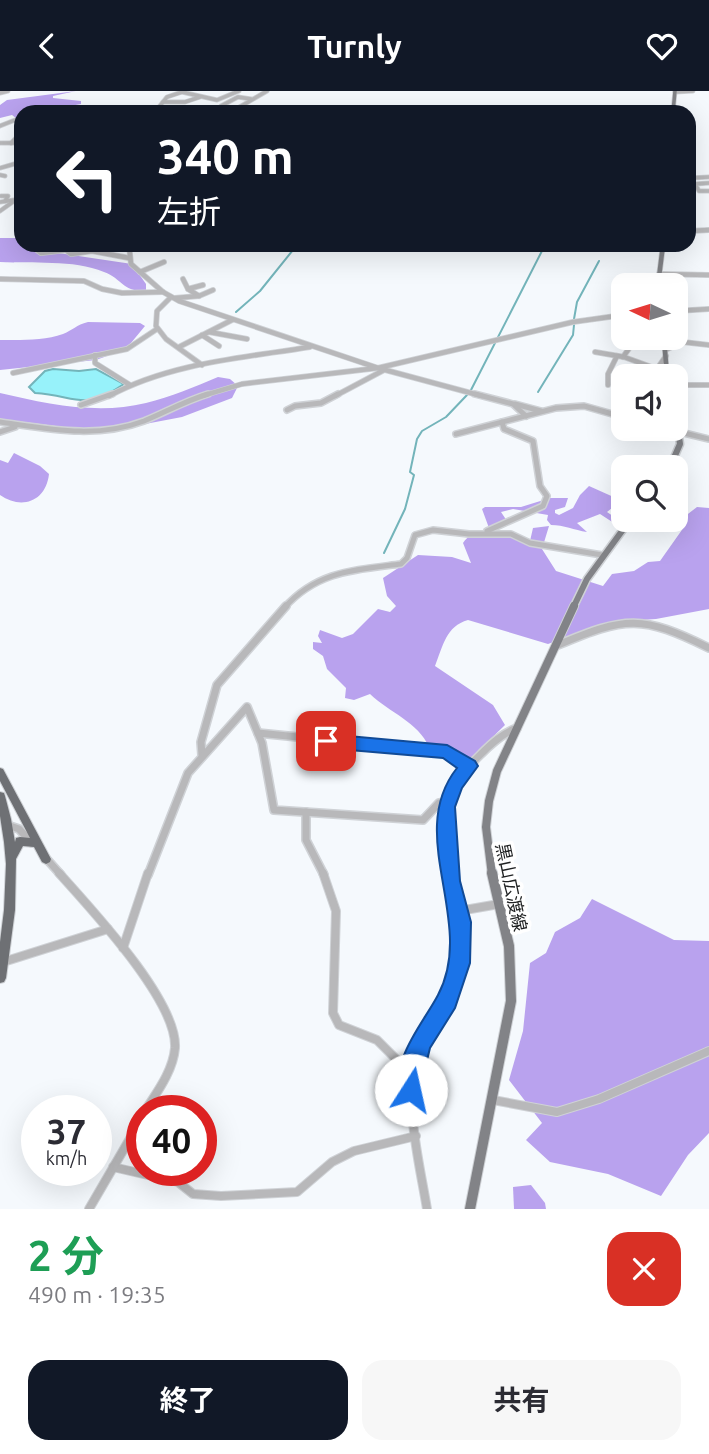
<!DOCTYPE html>
<html lang="ja">
<head>
<meta charset="utf-8">
<style>
  body { margin:0; font-family:Ubuntu,"Noto Sans JP",sans-serif; background:#f7f7f7; color:#2b2b33; height:100vh; display:flex; flex-direction:column; font-size:26px; white-space:nowrap }
  * { box-sizing:border-box; margin:0 }
  p { font-size:23px; color:#7c7c81 }
  .icon { flex:none; width:38px; height:38px; fill:none; stroke:currentColor; stroke-width:2; stroke-linecap:round; stroke-linejoin:round }
  .map { position:relative; height:1118px; overflow:hidden }
  .details { display:flex; flex-direction:column; background:#fff; flex:1 }
  .details>* { flex:none }
  .banner { position:absolute; left:14px; top:14px; width:682px; height:147px; border-radius:21px; box-shadow:0 7px 28px #0002; background:#111827; color:#fff; overflow:hidden }
  .needle { width:46px; rotate:274deg }
  .controls { position:absolute; left:611px; top:182px; display:grid; gap:14px }
  .controls a { display:grid; place-items:center; width:77px; height:77px; border-radius:14px; background:#fff; box-shadow:0 7px 28px #0002; font-size:35px }
  .speed { position:absolute; left:21px; top:1004px; display:flex; gap:14px; font-size:35px; font-weight:700; text-align:center }
  .speed>* { display:grid; place-content:center; width:91px; height:91px; border-radius:50%; background:#fff; box-shadow:0 7px 28px #0002; line-height:1 }
  .speed small { font-size:18px; font-weight:400 }
  .speed .limit { border:10px solid #d22; background:#fff; color:#111 }
  .pin { position:absolute; display:grid; place-items:center; width:60px; height:60px; color:#fff; margin:-30px; border-radius:14px; box-shadow:0 4px 10px #0006 }
  .me { position:absolute; width:77px; margin:-38px; rotate:10deg; stroke-linejoin:round; filter:drop-shadow(0 0 5px #0008) }
  .turn { display:flex; align-items:center; gap:24px; height:147px; padding:0 28px; font-size:32px }
  .turn .icon { width:91px; height:91px; stroke-width:2.5 }
  .turn b { display:block; font-size:49px; line-height:60px }
  .round { display:grid; place-items:center; flex:none; width:74px; height:74px; border-radius:21px; background:#f7f7f7 }
  .head { display:flex; align-items:center; justify-content:space-between; height:119px; padding:0 28px }
  h1 { font-size:42px; font-weight:700; line-height:52px; color:#1e9e55 }
  .action { display:flex; gap:14px; margin-top:auto; padding:14px 28px }
  .action a { flex:1; height:80px; border-radius:21px; background:#111827; color:#fff; font-size:28px; font-weight:700; line-height:80px; text-align:center }
  .action a+a { background:#f7f7f7; color:#2b2b33 }
  header { display:flex; justify-content:space-between; align-items:center; height:91px; padding:0 28px; background:#111827; color:#fff; font-size:32px; font-weight:700 }
  .map>svg:first-child { display:block }
  .forest { fill:#b9a2ee }
  .water { fill:#97f2fa; stroke:#73b4ba; stroke-width:2 }
  .lines { fill:none; stroke-linecap:round; stroke-linejoin:round }
  .stream { stroke:#73b4ba; stroke-width:2 }
  .minor-far4-casing { stroke:#cfd2d6; stroke-width:5 }
  .minor-far3-casing { stroke:#cfd2d6; stroke-width:6 }
  .minor-far2-casing { stroke:#cfd2d6; stroke-width:8 }
  .minor-far1-casing { stroke:#cfd2d6; stroke-width:10 }
  .minor-casing { stroke:#cfd2d6; stroke-width:10 }
  .major-far4-casing { stroke:#cfd2d6; stroke-width:5 }
  .major-far3-casing { stroke:#cfd2d6; stroke-width:6 }
  .major-far2-casing { stroke:#cfd2d6; stroke-width:9 }
  .major-far1-casing { stroke:#cfd2d6; stroke-width:10 }
  .major-casing { stroke:#cfd2d6; stroke-width:12 }
  .highway-casing { stroke:#cfd2d6; stroke-width:2 }
  .minor-far4 { stroke:#b8b8ba; stroke-width:3.5 }
  .minor-far3 { stroke:#b8b8ba; stroke-width:4.5 }
  .minor-far2 { stroke:#b8b8ba; stroke-width:5 }
  .minor-far1 { stroke:#b8b8ba; stroke-width:7 }
  .minor { stroke:#b8b8ba; stroke-width:8 }
  .major-far4 { stroke:#828387; stroke-width:3.5 }
  .major-far3 { stroke:#828387; stroke-width:4.5 }
  .major-far2 { stroke:#828387; stroke-width:6 }
  .major-far1 { stroke:#828387; stroke-width:8 }
  .major { stroke:#828387; stroke-width:10 }
  .highway { fill:#6e7074; fill-rule:evenodd }
  .route { fill:#1a73e8; stroke:#114b97; stroke-width:2 }
  .labels { text-anchor:middle; dominant-baseline:central; stroke-width:7; stroke-linejoin:round; paint-order:stroke }
  .street-label { font-size:18px; fill:#202223; stroke:#fff }
</style>
</head>
<body>
<header><svg class="icon" aria-label="back" viewBox="0 0 24 24"><path d="M15 5l-7 7 7 7"/></svg>Turnly<svg class="icon" aria-label="heart" viewBox="0 0 24 24"><path d="M12 20l-8-8c-3-5 5-10 8-4 3-6 11-1 8 4z"/></svg></header>
<div class="map">
<svg width="709" height="1118" viewBox="0 0 709 1118">
  <rect width="100%" height="100%" fill="#f5f9fd"/>
  <g class="forest">
    <path d="M76,0l-23,5v2l28,3v3l-22,4 15,4h-53v10l-9,-7 -12,3v-13l7,-5z"/>
    <path d="M0,147h21v7h21l-1,4 4,2 87,13 14,20v7c-24,1 -23,-12 -42,-19 -31,-13 -72,-8 -104,-10z"/>
    <path d="M88,231l52,1 5,3 -19,23 -30,11 -96,10v-30c20,0 44,1 63,-6 10,-4 13,-9 25,-12z"/>
    <path d="M218,286l12,2 8,7 -6,12 -50,19 -79,15 -103,-13v-26c47,11 98,22 146,10 25,-6 48,-16 72,-26z"/>
    <path d="M14,362l26,13 9,8c-3,28 -28,36 -49,21v-35l8,3z"/>
    <path d="M650,369l18,6 -11,1 -11,-3 -23,3v47l-11,-6 -5,4 16,11 -3,4 -20,-13 -23,9 10,9c-13,-2 -23,-7 -36,-7l-4,-5 1,-5 -35,-6 -12,3 6,9 -18,7 -7,-19 3,-2h36l29,-9h18l-3,9 -10,3v3l4,2 14,-7 7,-13 9,-9 29,13 2,-6 -8,-4 5,-4 -6,-4v-6l8,-8z"/>
    <path d="M697,416l12,1v101l-53,10 -45,3 -63,22 -80,-24c-22,6 -25,26 -33,46l58,39 12,20 -37,36 -24,-14h-15c-11,-25 -39,-34 -59,-53l-16,6 -9,-2 1,-10 -19,-19 -4,-13 -10,-7v-7l9,1 -4,-7 2,-6 22,8 11,-4 25,-25 12,3 6,-6 -9,-10 -4,-18 35,-23 34,2 19,6 -8,-20c11,-19 49,-6 67,-2l3,-13 16,-2 -7,23 14,22 47,15 9,-12 22,-3 14,-9 12,-1 24,-34v-10z"/>
    <path d="M592,808l82,41 35,1v192l-21,22 -27,41 -53,-22 -58,-12 -24,-22 16,-17 -33,-43 14,-49 7,-68 16,-10 9,-21 25,-14z"/>
    <path d="M531,1094l14,18 1,6h-32l-1,-22z"/>
  </g>
  <path class="water" d="M53,278l26,2 17,-2 28,15c-41,28 -46,12 -89,9l-6,-6 16,-16z"/>
  <g class="lines">
    <g class="stream">
      <path d="M236,221l24,-21 37,-46"/>
      <path d="M574,228l3,-17 22,-41"/>
      <path d="M471,299l74,-145"/>
      <path d="M538,301l35,-57 1,-10"/>
      <path d="M384,462l21,-44 9,-34 -4,-3 7,-33 5,-8 24,-14 21,-22"/>
    </g>
    <defs>
      <g id="minor-far4">
        <path d="M182,1l35,8 22,-9"/>
        <path d="M675,1l18,-1"/>
        <path d="M0,2l8,-2"/>
        <path d="M163,11h22l15,-5"/>
        <path d="M221,15l17,-9 13,2"/>
        <path d="M155,21l12,-15 18,-6"/>
        <path d="M231,21l36,-21"/>
        <path d="M0,35l15,-6 6,4"/>
        <path d="M0,52h21"/>
        <path d="M11,52l10,-10"/>
        <path d="M0,77l21,-6"/>
        <path d="M0,84l5,1"/>
        <path d="M690,87l19,-1"/>
        <path d="M709,92l-14,1 4,7h10"/>
        <path d="M1,105h7l-3,5"/>
        <path d="M0,111l21,-3"/>
        <path d="M0,120l14,-10"/>
      </g>
      <g id="minor-far3">
        <path d="M690,140l19,-1"/>
        <path d="M67,154l-1,5 5,4 21,-3 37,7"/>
        <path d="M129,154l2,19 32,28 16,9 199,67 195,-46 50,-7"/>
        <path d="M37,159l4,3 25,-3"/>
        <path d="M140,181l24,-10"/>
        <path d="M659,183l50,1"/>
        <path d="M0,188l84,2 18,8 20,4 41,-1"/>
        <path d="M183,188l5,10 11,7"/>
        <path d="M188,198l15,-4"/>
        <path d="M171,206l-14,14 -1,15 10,13 36,26"/>
        <path d="M175,207l24,-2 14,-6"/>
        <path d="M676,220l33,-2"/>
        <path d="M209,241l38,7"/>
        <path d="M202,244l17,11"/>
        <path d="M179,256l53,-27"/>
        <path d="M665,259l18,-8 26,3"/>
        <path d="M595,261l29,5 33,12"/>
        <path d="M95,264v8l35,22"/>
        <path d="M623,266l7,-10"/>
        <path d="M13,282l114,-24 30,-20"/>
        <path d="M659,285l-2,-7 9,-13"/>
        <path d="M608,294v-11l9,-18"/>
        <path d="M676,294h33"/>
        <path d="M109,305c61,-33 133,-38 201,-49"/>
        <path d="M202,305l40,-12 136,-16 104,28"/>
        <path d="M335,305l49,-26"/>
      </g>
      <g id="minor-far2">
        <path d="M475,303l38,10 13,12"/>
        <path d="M515,313l26,7"/>
        <path d="M81,314l31,-11"/>
        <path d="M287,319l8,-4 26,-3 17,-9"/>
        <path d="M0,331c49,7 96,17 144,-1 22,-9 41,-20 64,-27"/>
        <path d="M0,341l15,-5"/>
        <path d="M680,341l29,7"/>
        <path d="M456,343l100,-26 28,-2 39,11"/>
        <path d="M487,440l56,-25 4,-10 -7,-10 -7,-45 -29,-12 -2,-7"/>
        <path d="M284,517c33,-37 70,-38 117,-44l6,-6 8,-23 18,-5 36,4h42l19,9 72,12"/>
      </g>
      <g id="minor-far1">
        <path d="M558,554c68,-29 84,-30 151,3"/>
        <path d="M258,642l189,19 22,14"/>
        <path d="M202,664l-1,-13 16,-57 69,-79"/>
        <path d="M306,721v28l18,35"/>
        <path d="M7,734l12,4 13,14"/>
        <path d="M44,765l17,19"/>
        <path d="M148,784l40,-102 59,-66 15,36 12,67 149,10 16,-17 8,-1"/>
        <path d="M450,784c-8,-55 -11,-81 31,-121 11,-11 22,-21 36,-26"/>
      </g>
      <g id="minor">
        <path d="M59,782c31,35 119,128 116,175 -2,23 -18,44 -30,63"/>
        <path d="M323,782l13,38 -3,102 6,12 38,15 20,20 15,9"/>
        <path d="M459,820l40,-7"/>
        <path d="M123,857l25,-75"/>
        <path d="M0,872l108,-34"/>
        <path d="M493,1009l64,12 42,-13 110,-48"/>
        <path d="M113,1076l65,15 15,12 28,2 76,-4 35,-30 22,-11 62,-15"/>
        <path d="M89,1118l53,-91"/>
        <path d="M427,1118c-8,-49 -22,-99 -11,-149 5,-25 20,-45 33,-67 22,-40 7,-78 0,-120"/>
      </g>
      <path id="major-far4" d="M673,21l2,-21"/>
      <g id="major-far3">
        <path d="M658,194l5,-40"/>
        <path d="M664,247l3,38"/>
      </g>
      <g id="major-far2">
        <path d="M670,376l10,-23 -4,-29"/>
        <path d="M573,517l14,-29 43,-59"/>
      </g>
      <path id="major-far1" d="M492,784l-6,-48 3,-26 8,-30 77,-165"/>
      <path id="major" d="M470,1118l41,-208 -2,-55 -17,-73"/>
      <path id="highway" d="M0,677l3,1 48,90 -1,3 -4,2 -4,-2 -8,-15 -11,-1 -7,13 -1,51 -9,68 -2,4 -4,1v-41l4,-32 2,-46 -2,-22 -4,-26v-24l4,1 1,3 6,23 4,23 1,-4 4,-1 10,1 -30,-57z"/>
    </defs>
    <use href="#minor-far4" class="minor-far4-casing"/>
    <use href="#minor-far3" class="minor-far3-casing"/>
    <use href="#minor-far2" class="minor-far2-casing"/>
    <use href="#minor-far1" class="minor-far1-casing"/>
    <use href="#minor" class="minor-casing"/>
    <use href="#major-far4" class="major-far4-casing"/>
    <use href="#major-far3" class="major-far3-casing"/>
    <use href="#major-far2" class="major-far2-casing"/>
    <use href="#major-far1" class="major-far1-casing"/>
    <use href="#major" class="major-casing"/>
    <use href="#highway" class="highway-casing"/>
    <use href="#minor-far4" class="minor-far4"/>
    <use href="#minor-far3" class="minor-far3"/>
    <use href="#minor-far2" class="minor-far2"/>
    <use href="#minor-far1" class="minor-far1"/>
    <use href="#minor" class="minor"/>
    <use href="#major-far4" class="major-far4"/>
    <use href="#major-far3" class="major-far3"/>
    <use href="#major-far2" class="major-far2"/>
    <use href="#major-far1" class="major-far1"/>
    <use href="#major" class="major"/>
    <use href="#highway" class="highway"/>
  </g>
  <path class="route" d="M326,643l121,11 28,16 3,5 -16,22 -7,19 5,74 11,41 -1,41 -15,45 -25,40 -12,49 -7,4 -8,-4c-15,-36 20,-73 35,-102 39,-73 -34,-160 19,-227l-14,-10 -117,-10 -6,-2 -3,-5 3,-5z"/>
  <g class="labels">
    <g class="street-label">
      <text transform="translate(512 796) rotate(78)">黒山広渡線</text>
    </g>
  </g>
</svg>
<div class="controls">
<a><svg class="needle" viewBox="-14 -14 28 28"><path d="M0-13l5 13h-10z" fill="#e53935"/><path d="M0 13l5-13h-10z" fill="#7c7c81"/></svg></a>
<a><svg class="icon" aria-label="sound" viewBox="0 0 24 24"><path d="M4 9h4l5-4v14l-5-4H4zM17 9q2 3 0 6"/></svg></a>
<a><svg class="icon" aria-label="search" viewBox="0 0 24 24"><circle cx="10" cy="10" r="6"/><path d="M15 15l6 6"/></svg></a>
</div>
<div class="speed"><div>37<small>km/h</small></div><div class="limit">40</div></div>
<div class="pin" style="left:326px;top:650px;background:#d93025"><svg class="icon" aria-label="arrive" viewBox="0 0 24 24"><path d="M6 21V4h12l-3 4 3 4H6"/></svg></div>
<svg class="me" style="left:411px;top:999px" viewBox="-20 -20 40 40"><circle r="19" fill="#fff"/><path d="M0-13L10 11 0 6-10 11z" fill="#1a73e8"/></svg>
<div class="banner">
<div class="turn"><svg class="icon" aria-label="left" viewBox="0 0 24 24"><path d="M17 20v-9H6M10 6l-5 5 5 5"/></svg><div><b>340 m</b>左折</div></div>
</div>
</div>
<section class="details">
<div class="head"><div><h1>2 分</h1><p>490 m · 19:35</p></div><a class="round" style="background:#d93025;color:#fff"><svg class="icon" aria-label="close" viewBox="0 0 24 24"><path d="M6 6l12 12M18 6L6 18"/></svg></a></div>
<div class="action"><a>終了</a><a>共有</a></div>
</section>
</body>
</html>
